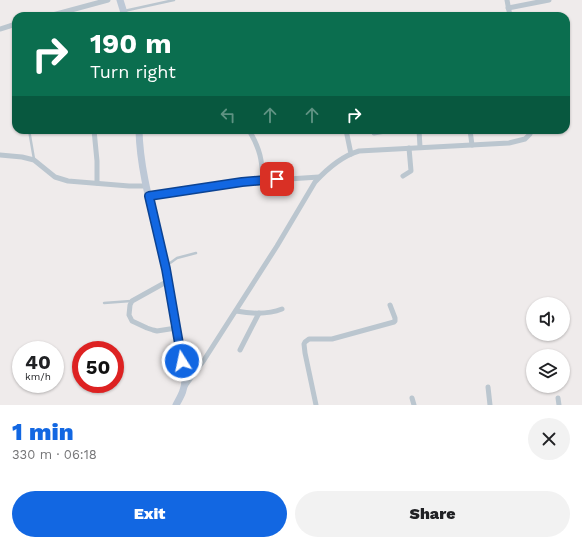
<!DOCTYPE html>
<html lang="en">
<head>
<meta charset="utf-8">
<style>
  body { margin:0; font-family:"Work Sans",sans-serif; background:#f2f2f2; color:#202124; height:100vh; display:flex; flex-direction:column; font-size:15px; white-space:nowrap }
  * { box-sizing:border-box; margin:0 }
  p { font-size:13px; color:#757577 }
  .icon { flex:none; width:22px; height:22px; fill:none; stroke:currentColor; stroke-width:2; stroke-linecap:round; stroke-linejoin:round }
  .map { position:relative; height:405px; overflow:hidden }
  .drawer { display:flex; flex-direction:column; background:#fff; flex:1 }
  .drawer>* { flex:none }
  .hud { position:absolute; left:12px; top:12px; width:558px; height:122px; border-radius:12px; box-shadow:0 1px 3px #0004; background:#0b6e4f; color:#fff; overflow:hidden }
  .fabs { position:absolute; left:526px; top:297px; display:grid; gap:8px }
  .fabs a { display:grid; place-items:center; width:44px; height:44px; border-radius:50%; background:#fff; box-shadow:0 1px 3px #0004; font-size:20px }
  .speed { position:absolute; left:12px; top:341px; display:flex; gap:8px; font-size:20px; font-weight:700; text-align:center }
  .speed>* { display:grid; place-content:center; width:52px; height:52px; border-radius:50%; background:#fff; box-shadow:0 1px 3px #0004; line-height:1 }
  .speed small { font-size:10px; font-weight:400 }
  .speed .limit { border:6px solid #d22; background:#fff; color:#111 }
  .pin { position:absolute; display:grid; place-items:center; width:34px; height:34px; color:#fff; margin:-17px; border-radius:8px; box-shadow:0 2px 6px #0006 }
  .me { position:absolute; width:44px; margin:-22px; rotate:350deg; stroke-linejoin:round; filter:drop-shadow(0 0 3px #0008) }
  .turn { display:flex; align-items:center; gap:14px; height:84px; padding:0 12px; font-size:18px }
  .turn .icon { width:52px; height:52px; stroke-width:2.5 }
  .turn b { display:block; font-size:28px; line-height:34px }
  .lanes { display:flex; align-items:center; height:38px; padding:0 12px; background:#0003; justify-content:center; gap:20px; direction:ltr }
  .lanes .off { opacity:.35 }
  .round { display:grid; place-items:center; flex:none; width:42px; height:42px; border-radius:21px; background:#f2f2f2 }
  .summary { display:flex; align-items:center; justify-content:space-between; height:68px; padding:0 12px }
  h1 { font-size:24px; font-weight:800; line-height:30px; color:#1267e2 }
  .action { display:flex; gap:8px; margin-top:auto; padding:8px 12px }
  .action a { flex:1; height:46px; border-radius:24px; background:#1267e2; color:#fff; font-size:16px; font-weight:800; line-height:46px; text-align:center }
  .action a+a { background:#f2f2f2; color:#202124 }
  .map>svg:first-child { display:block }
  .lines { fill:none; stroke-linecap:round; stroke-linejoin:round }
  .service { stroke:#bbc6cf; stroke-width:2.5 }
  .minor { stroke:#bbc6cf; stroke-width:5 }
  .secondary { stroke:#bdc8d6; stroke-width:7 }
  .route-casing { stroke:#0c4393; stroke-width:10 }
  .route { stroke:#1267e2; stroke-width:7 }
</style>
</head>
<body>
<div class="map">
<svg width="582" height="405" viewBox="0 0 582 405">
  <rect width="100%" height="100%" fill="#efebeb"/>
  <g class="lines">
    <g class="service">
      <path d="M124,11l50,-11"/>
      <path d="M29,130l5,29"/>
      <path d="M166,266l11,-8 19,-5"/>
      <path d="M104,303l27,-2"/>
    </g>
    <g class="minor">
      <path d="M507,0l3,16"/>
      <path d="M508,8l41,-8"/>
      <path d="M49,16l59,-16"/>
      <path d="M0,29l16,-5"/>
      <path d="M94,130l3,31v22"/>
      <path d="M346,130l5,24"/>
      <path d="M419,130l1,17"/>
      <path d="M470,130l2,15"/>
      <path d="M250,132c10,17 12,28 13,48"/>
      <path d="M374,133l17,-3"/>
      <path d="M0,155l22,2 12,3 21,17 13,4 61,5h17"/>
      <path d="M403,176l8,-5 -2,-23"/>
      <path d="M149,196l93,-14 77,-5"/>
      <path d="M168,281l-36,20 -2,4 -1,10 3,6 15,7 6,2 4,1 19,-3"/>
      <path d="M236,311c16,3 31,4 46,-2"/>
      <path d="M240,350l19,-37"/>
      <path d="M185,386l19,-26 73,-114 38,-64c12,-13 27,-26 44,-31l150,-8 16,-4 5,-5 1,-4"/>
      <path d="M488,387l2,18"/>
      <path d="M412,398l2,7"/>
      <path d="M558,398l1,7"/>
      <path d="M316,405l-11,-52 -1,-9 1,-2 4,-3h23l62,-17 1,-1v-3l-5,-13"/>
    </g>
    <g class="secondary">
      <path d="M120,0l5,16"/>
      <path d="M139,130c1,44 15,86 25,129 9,39 14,80 21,120 0,10 -4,17 -9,26"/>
    </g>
  </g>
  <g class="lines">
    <defs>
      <path id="route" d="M182,361l-16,-92 -17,-73 93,-14 35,-3"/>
    </defs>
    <use href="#route" class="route-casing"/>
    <use href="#route" class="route"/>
  </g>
</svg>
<div class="fabs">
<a><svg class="icon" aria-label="sound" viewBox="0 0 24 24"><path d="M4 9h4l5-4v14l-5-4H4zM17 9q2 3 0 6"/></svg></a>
<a><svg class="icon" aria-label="layers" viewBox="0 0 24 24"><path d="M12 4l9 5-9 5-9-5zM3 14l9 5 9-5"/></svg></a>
</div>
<div class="speed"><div>40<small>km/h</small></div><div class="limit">50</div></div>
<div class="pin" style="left:277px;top:179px;background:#d93025"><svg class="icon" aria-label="arrive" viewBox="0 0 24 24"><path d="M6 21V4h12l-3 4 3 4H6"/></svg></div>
<svg class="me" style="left:182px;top:361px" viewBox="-20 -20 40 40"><circle r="17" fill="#1267e2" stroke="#fff" stroke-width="3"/><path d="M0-11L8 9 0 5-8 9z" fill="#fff"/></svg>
<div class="hud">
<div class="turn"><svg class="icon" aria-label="right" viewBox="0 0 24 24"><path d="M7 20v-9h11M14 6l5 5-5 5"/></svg><div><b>190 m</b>Turn right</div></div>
<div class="lanes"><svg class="icon off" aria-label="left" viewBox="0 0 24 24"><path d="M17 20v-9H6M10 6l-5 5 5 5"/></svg><svg class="icon off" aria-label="ahead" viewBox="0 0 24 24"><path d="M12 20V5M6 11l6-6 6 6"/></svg><svg class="icon off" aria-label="ahead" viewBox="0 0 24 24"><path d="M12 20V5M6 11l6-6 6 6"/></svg><svg class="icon" aria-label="right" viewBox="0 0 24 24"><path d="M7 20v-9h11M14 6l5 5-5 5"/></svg></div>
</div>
</div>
<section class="drawer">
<div class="summary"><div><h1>1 min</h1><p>330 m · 06:18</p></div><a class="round"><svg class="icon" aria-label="close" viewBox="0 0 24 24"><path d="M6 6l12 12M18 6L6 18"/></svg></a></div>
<div class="action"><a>Exit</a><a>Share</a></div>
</section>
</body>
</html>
